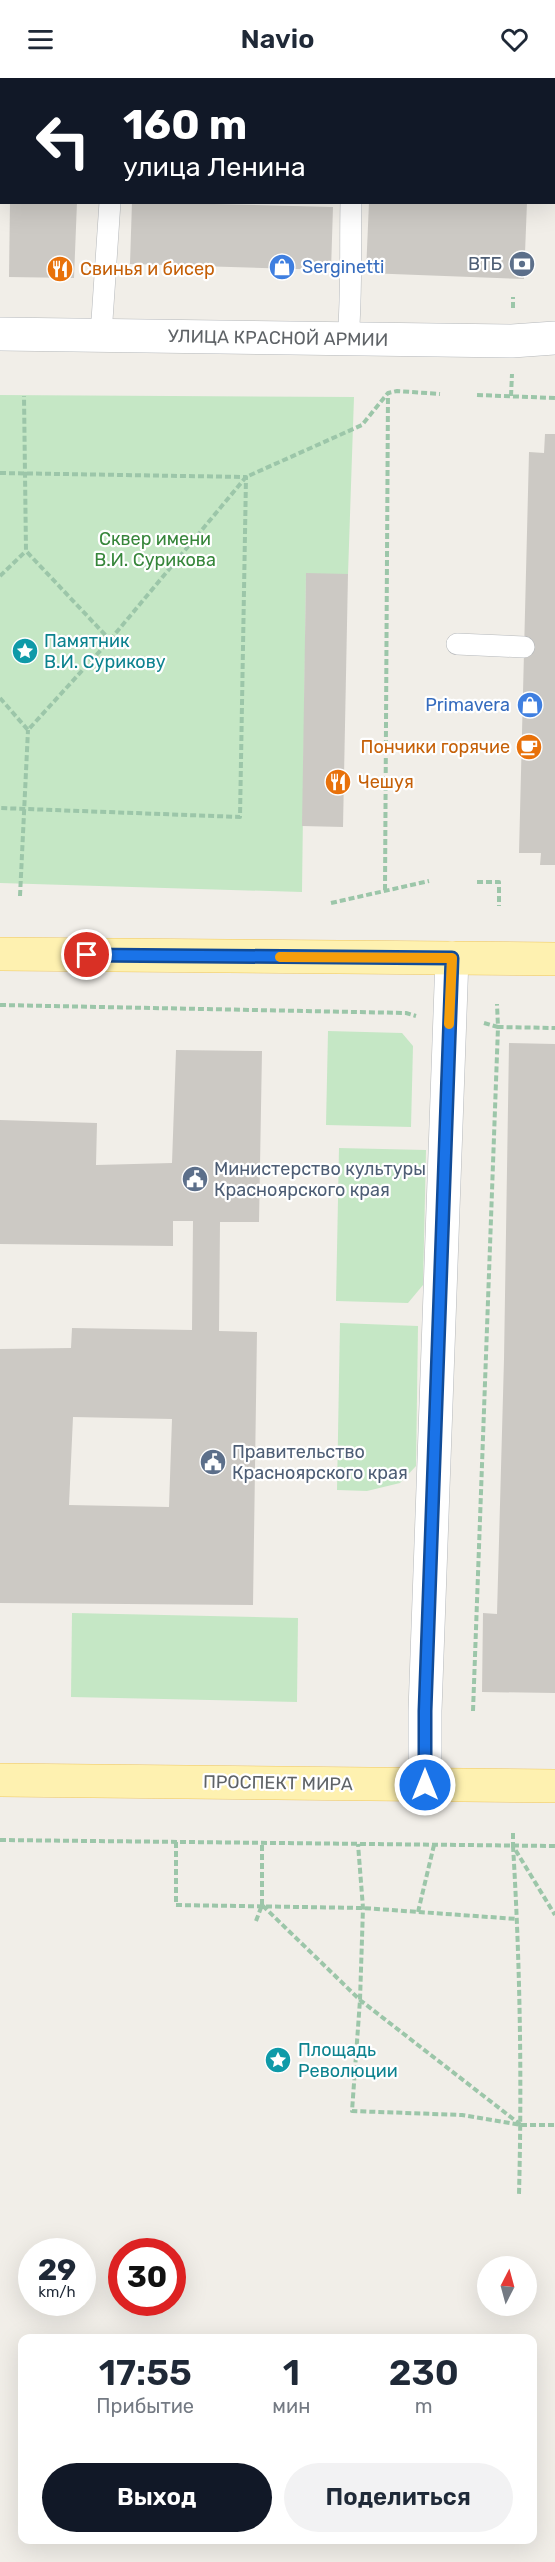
<!DOCTYPE html>
<html lang="ru">
<head>
<meta charset="utf-8">
<style>
  body { margin:0; font-family:Rubik,sans-serif; background:#f2f2f3; color:#1f2937; height:100vh; display:flex; flex-direction:column; font-size:22px; white-space:nowrap }
  * { box-sizing:border-box; margin:0 }
  p { font-size:20px; color:#747a83 }
  .icon { flex:none; width:33px; height:33px; fill:none; stroke:currentColor; stroke-width:2; stroke-linecap:round; stroke-linejoin:round }
  .map { position:relative; flex:1; overflow:hidden }
  .details { position:absolute; left:18px; top:2256px; width:519px; height:210px; display:flex; flex-direction:column; background:#fff; border-radius:12px; box-shadow:0 6px 24px #0002 }
  .details>* { flex:none }
  .hud { position:absolute; left:0px; top:0px; width:555px; height:126px; box-shadow:0 6px 24px #0002; background:#111827; color:#fff; overflow:hidden }
  .needle { width:39px; rotate:6deg }
  .tools { position:absolute; left:477px; top:2178px; display:grid; gap:12px }
  .tools a { display:grid; place-items:center; width:60px; height:60px; border-radius:50%; background:#fff; box-shadow:0 6px 24px #0002; font-size:30px }
  .speed { position:absolute; left:18px; top:2160px; display:flex; gap:12px; font-size:30px; font-weight:700; text-align:center }
  .speed>* { display:grid; place-content:center; width:78px; height:78px; border-radius:50%; background:#fff; box-shadow:0 6px 24px #0002; line-height:1 }
  .speed small { font-size:15px; font-weight:400 }
  .speed .limit { border:9px solid #d22; background:#fff; color:#111 }
  .pin { position:absolute; display:grid; place-items:center; width:51px; height:51px; color:#fff; margin:-26px; border:3px solid #fff; border-radius:50%; box-shadow:0 2px 6px #0007 }
  .me { position:absolute; width:66px; margin:-33px; rotate:0deg; stroke-linejoin:round; filter:drop-shadow(0 0 4px #0008) }
  .turn { display:flex; align-items:center; gap:21px; height:126px; padding:0 24px; font-size:27px }
  .turn .icon { width:78px; height:78px; stroke-width:2.5 }
  .turn b { display:block; font-size:42px; line-height:51px }
  .eta { display:flex; justify-content:space-evenly; align-items:center; height:102px; text-align:center }
  .eta b { font-size:36px; font-weight:600; line-height:42px }
  .primary-button { display:flex; gap:12px; margin-top:auto; padding:12px 24px }
  .primary-button a { flex:1; height:69px; border-radius:36px; background:#111827; color:#fff; font-size:24px; font-weight:600; line-height:69px; text-align:center }
  .primary-button a+a { background:#f2f2f3; color:#1f2937 }
  header { display:flex; justify-content:space-between; align-items:center; height:78px; padding:0 24px; background:#fff; font-size:27px; font-weight:600 }
  .map>svg:first-child { display:block }
  .green { fill:#c5e7c5 }
  .building { fill:#ccc9c4; fill-rule:evenodd }
  .lines { fill:none; stroke-linecap:round; stroke-linejoin:round }
  .lane-casing { stroke:#b5b8bb; stroke-width:22 }
  .street-casing { stroke:#b5b8bb; stroke-width:34 }
  .primary-casing { stroke:#efc762; stroke-width:34 }
  .path { stroke:#9cc6a9; stroke-width:4; stroke-dasharray:6 3; stroke-linecap:butt }
  .lane { stroke:#fff; stroke-width:21 }
  .street { stroke:#fff; stroke-width:33 }
  .primary { stroke:#fef1b0; stroke-width:33 }
  .route-casing { stroke:#114b97; stroke-width:15 }
  .route { stroke:#1a73e8; stroke-width:10 }
  .slow { stroke:#f59e0b; stroke-width:10 }
  .labels { text-anchor:middle; dominant-baseline:central; stroke-width:4.5; stroke-linejoin:round; paint-order:stroke }
  .service-label { font-size:18px; fill:#4e5e75; stroke:#fff; text-anchor:start }
  .shop-label { font-size:18px; fill:#366cbe; stroke:#fff; text-anchor:start }
  .food-label { font-size:18px; fill:#c56008; stroke:#fff; text-anchor:start }
  .street-label { font-size:18px; fill:#5f6367; stroke:#fff }
  .park-label { font-size:18px; fill:#37863b; stroke:#fff }
  .culture-label { font-size:18px; fill:#0d838f; stroke:#fff; text-anchor:start }
</style>
</head>
<body>
<header><svg class="icon" aria-label="menu" viewBox="0 0 24 24"><path d="M4 6h16M4 12h16M4 18h16"/></svg>Navio<svg class="icon" aria-label="heart" viewBox="0 0 24 24"><path d="M12 20l-8-8c-3-5 5-10 8-4 3-6 11-1 8 4z"/></svg></header>
<div class="map">
<svg width="555" height="2484" viewBox="0 0 555 2484">
  <rect width="100%" height="100%" fill="#f1eee8"/>
  <g class="green">
    <path d="M0,317l354,2 -6,177h-42l-4,318 -302,-9z"/>
    <path d="M328,953l74,2 11,13 -2,81 -85,-2z"/>
    <path d="M339,1070l87,2 -3,135 -15,18 -72,-2z"/>
    <path d="M340,1245l78,3 -2,140 -16,17 -33,8 -30,-1z"/>
    <path d="M72,1535l226,5 -1,84 -226,-5z"/>
  </g>
  <g class="building">
    <path d="M10,124h67l-3,76 -65,-1z"/>
    <path d="M132,124l201,5 -2,63 -201,-6z"/>
    <path d="M369,124h158l-3,77 -158,-6z"/>
    <path d="M545,356h10v431h-15l1,-12h-22l10,-401 15,1z"/>
    <path d="M306,495l42,1 -5,253 -41,-1z"/>
    <path d="M509,965l46,1v649l-73,-1 1,-79 14,1 7,-255z"/>
    <path d="M176,972l86,1 -3,171h-39l-1,109 38,1 -4,273 -253,-2v-254l71,-1 1,-20 120,2 1,-109h-20v25l-173,-2v-124l97,3 -1,42 76,-2zM73,1339l99,2 -3,88 -100,-2z"/>
  </g>
  <g class="lines">
    <defs>
      <g id="lane">
        <path d="M101,257l9,-133"/>
        <path d="M348,261c4,-46 2,-91 3,-137"/>
        <path d="M457,566l67,3"/>
      </g>
      <g id="street">
        <path d="M0,256l512,7 43,-3"/>
        <path d="M425,1707v-74l27,-753"/>
      </g>
      <g id="primary">
        <path d="M0,876l555,5"/>
        <path d="M0,1702l555,6"/>
      </g>
    </defs>
    <use href="#lane" class="lane-casing"/>
    <use href="#street" class="street-casing"/>
    <use href="#primary" class="primary-casing"/>
    <g class="path">
      <path d="M513,230v-11"/>
      <path d="M477,317l78,3"/>
      <path d="M511,318l1,-22"/>
      <path d="M0,395l246,4 -6,340 -240,-9"/>
      <path d="M0,498l26,-25"/>
      <path d="M110,562l136,-163 116,-52 26,-32 9,-2 43,3"/>
      <path d="M0,620l28,32 82,-90 -84,-89 -2,-155"/>
      <path d="M477,804h22v24"/>
      <path d="M385,812l3,-497"/>
      <path d="M20,818l8,-166"/>
      <path d="M331,825l98,-22"/>
      <path d="M0,927l406,8 10,3"/>
      <path d="M484,945l14,4 -1,-23"/>
      <path d="M473,1633l25,-684 57,1"/>
      <path d="M513,1755v13l42,69"/>
      <path d="M0,1762l555,6"/>
      <path d="M176,1764v63l187,3 154,11"/>
      <path d="M513,1768c7,116 9,232 6,348"/>
      <path d="M262,1827v-62"/>
      <path d="M418,1834l16,-67"/>
      <path d="M256,1843l6,-16 98,95 161,125 -59,-10 -110,-4 8,-111 3,-92 -5,-64"/>
      <path d="M521,2047h34"/>
    </g>
    <use href="#lane" class="lane"/>
    <use href="#street" class="street"/>
    <use href="#primary" class="primary"/>
  </g>
  <g class="lines">
    <defs>
      <path id="route" d="M87,877l365,3 -27,753v74"/>
    </defs>
    <use href="#route" class="route-casing"/>
    <use href="#route" class="route"/>
    <path class="slow" d="M280,879l172,1 -3,66"/>
  </g>
  <defs>
    <symbol id="bank-disc" viewBox="-11 -11 22 22"><circle r="9.5" fill="#5c6f8a" stroke="#fff"/><path d="M-6-4H6V4H-6ZM0-2.3a2.3 2.3 0 1 0 0 4.6a2.3 2.3 0 1 0 0-4.6Z" fill="#fff"/></symbol>
    <symbol id="shop-disc" viewBox="-11 -11 22 22"><circle r="9.5" fill="#3f7fe0" stroke="#fff"/><path d="M-5-2.5h2.3a2.7 3.5 0 0 1 5.4 0H5L5.5 6h-11ZM-1.5-2.5h3a1.5 2.3 0 0 0-3 0Z" fill="#fff"/></symbol>
    <symbol id="restaurant-disc" viewBox="-11 -11 22 22"><circle r="9.5" fill="#e8710a" stroke="#fff"/><path d="M-5-6h1v4h1v-4h1v4h1v-4h1v5L-1.5 .5V6h-2V.5L-5-1ZM5-6V6H3V1.5H1.5Q1.5-4 5-6Z" fill="#fff"/></symbol>
    <symbol id="sight-disc" viewBox="-11 -11 22 22"><circle r="9.5" fill="#0f9aa8" stroke="#fff"/><path d="M0-6L1.8-2.2L6-1.7L2.9 1.2L3.7 5.4L0 3.3L-3.7 5.4L-2.9 1.2L-6-1.7L-1.8-2.2Z" fill="#fff"/></symbol>
    <symbol id="cafe-disc" viewBox="-11 -11 22 22"><circle r="9.5" fill="#e8710a" stroke="#fff"/><path d="M-5.5-4.5H6V0H3Q3 3.5 0 3.5H-2.5Q-5.5 3.5-5.5 0ZM3-3.2v2h1.7v-2ZM-6 4.5H4V6H-6Z" fill="#fff"/></symbol>
    <symbol id="civic-disc" viewBox="-11 -11 22 22"><circle r="9.5" fill="#5c6f8a" stroke="#fff"/><path d="M-.6-6.5H3V-4.5H.6V-3L4-1V1h2V6H-6V1h2V-1L-.6-3ZM-1.2 2.5V6h2.4V2.5Z" fill="#fff"/></symbol>
  </defs>
  <g fill-rule="evenodd">
    <use href="#bank-disc" x="507" y="171" width="30" height="30"/>
    <use href="#shop-disc" x="267" y="174" width="30" height="30"/>
    <use href="#restaurant-disc" x="45" y="176" width="30" height="30"/>
    <use href="#sight-disc" x="10" y="558" width="30" height="30"/>
    <use href="#shop-disc" x="515" y="612" width="30" height="30"/>
    <use href="#cafe-disc" x="514" y="654" width="30" height="30"/>
    <use href="#restaurant-disc" x="323" y="689" width="30" height="30"/>
    <use href="#civic-disc" x="180" y="1086" width="30" height="30"/>
    <use href="#civic-disc" x="198" y="1369" width="30" height="30"/>
    <use href="#sight-disc" x="263" y="1967" width="30" height="30"/>
  </g>
  <g class="labels">
    <g class="service-label">
      <text x="502" y="186" text-anchor="end">ВТБ</text>
      <text x="214" y="1091">Министерство культуры<tspan x="214" dy="21">Красноярского края</tspan></text>
      <text x="232" y="1374">Правительство<tspan x="232" dy="21">Красноярского края</tspan></text>
    </g>
    <g class="shop-label">
      <text x="302" y="189">Serginetti</text>
      <text x="510" y="627" text-anchor="end">Primavera</text>
    </g>
    <g class="food-label">
      <text x="80" y="191">Свинья и бисер</text>
      <text x="510" y="669" text-anchor="end">Пончики горячие</text>
      <text x="358" y="704">Чешуя</text>
    </g>
    <g class="street-label">
      <text transform="translate(278 260) rotate(1)">УЛИЦА КРАСНОЙ АРМИИ</text>
      <text transform="translate(278 1705) rotate(1)">ПРОСПЕКТ МИРА</text>
    </g>
    <g class="park-label">
      <text x="155" y="461">Сквер имени<tspan x="155" dy="21">В.И. Сурикова</tspan></text>
    </g>
    <g class="culture-label">
      <text x="44" y="563">Памятник<tspan x="44" dy="21">В.И. Сурикову</tspan></text>
      <text x="298" y="1972">Площадь<tspan x="298" dy="21">Революции</tspan></text>
    </g>
  </g>
</svg>
<div class="tools">
<a><svg class="needle" viewBox="-14 -14 28 28"><path d="M0-13l5 13h-10z" fill="#e53935"/><path d="M0 13l5-13h-10z" fill="#747a83"/></svg></a>
</div>
<div class="speed"><div>29<small>km/h</small></div><div class="limit">30</div></div>
<div class="pin" style="left:87px;top:877px;background:#d93025"><svg class="icon" aria-label="arrive" viewBox="0 0 24 24"><path d="M6 21V4h12l-3 4 3 4H6"/></svg></div>
<svg class="me" style="left:425px;top:1707px" viewBox="-20 -20 40 40"><circle r="17" fill="#1a73e8" stroke="#fff" stroke-width="3"/><path d="M0-11L8 9 0 5-8 9z" fill="#fff"/></svg>
<div class="hud">
<div class="turn"><svg class="icon" aria-label="left" viewBox="0 0 24 24"><path d="M17 20v-9H6M10 6l-5 5 5 5"/></svg><div><b>160 m</b>улица Ленина</div></div>
</div>
<section class="details">
<div class="eta">
<div><b>17:55</b><p>Прибытие</p></div>
<div><b>1</b><p>мин</p></div>
<div><b>230</b><p>m</p></div>
</div>
<div class="primary-button"><a>Выход</a><a>Поделиться</a></div>
</section>
</div>
</body>
</html>
